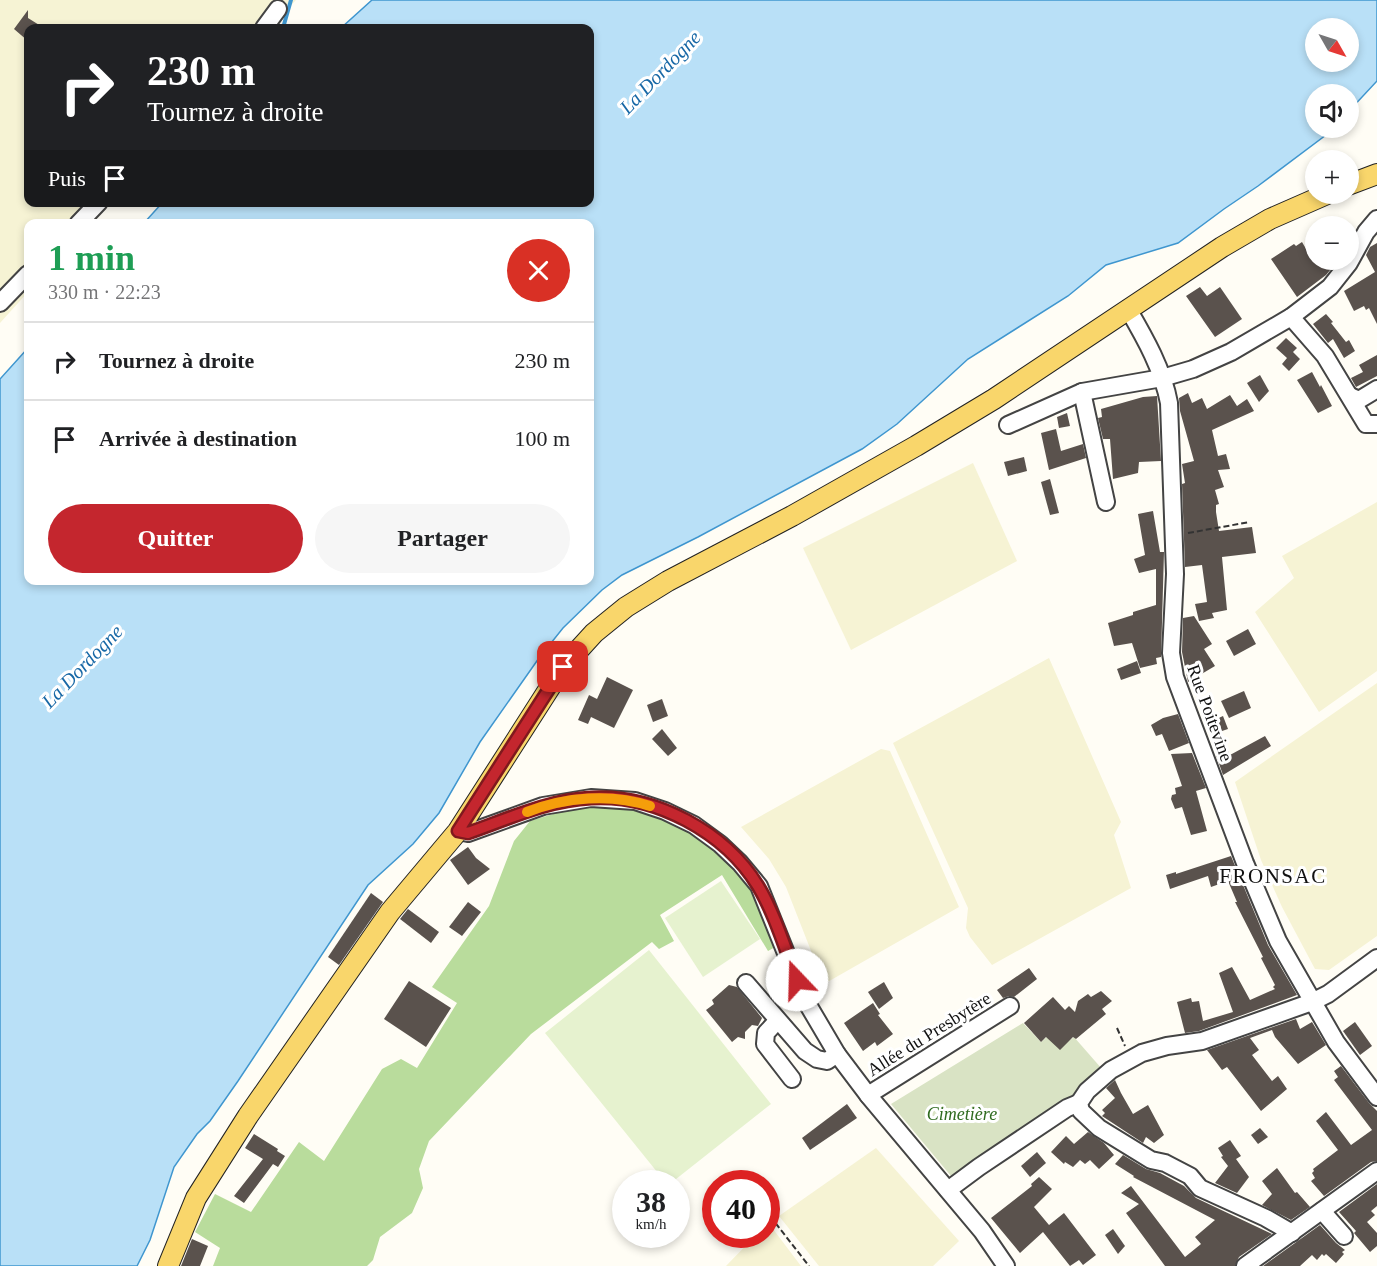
<!DOCTYPE html>
<html lang="fr">
<head>
<meta charset="utf-8">
<style>
  body { margin:0; font-family:Georgia,serif; background:#f6f6f6; color:#202124; height:100vh; display:flex; flex-direction:column; font-size:22px; white-space:nowrap }
  * { box-sizing:border-box; margin:0 }
  p { font-size:20px; color:#757577 }
  .icon { flex:none; width:33px; height:33px; fill:none; stroke:currentColor; stroke-width:2; stroke-linecap:round; stroke-linejoin:round }
  .map { position:relative; flex:1; overflow:hidden }
  .sheet { position:absolute; left:24px; top:219px; width:570px; height:366px; display:flex; flex-direction:column; background:#fff; border-radius:12px; box-shadow:0 3px 9px #0003 }
  .sheet>* { flex:none }
  .banner { position:absolute; left:24px; top:24px; width:570px; height:183px; border-radius:12px; box-shadow:0 3px 9px #0003; background:#202124; color:#fff; overflow:hidden }
  .needle { width:39px; rotate:129deg }
  .tools { position:absolute; left:1305px; top:18px; display:grid; gap:12px }
  .tools a { display:grid; place-items:center; width:54px; height:54px; border-radius:50%; background:#fff; box-shadow:0 3px 9px #0003; font-size:30px }
  .speed { position:absolute; left:612px; top:1170px; display:flex; gap:12px; font-size:30px; font-weight:700; text-align:center }
  .speed>* { display:grid; place-content:center; width:78px; height:78px; border-radius:50%; background:#fff; box-shadow:0 3px 9px #0003; line-height:1 }
  .speed small { font-size:15px; font-weight:400 }
  .speed .limit { border:9px solid #d22; background:#fff; color:#111 }
  .pin { position:absolute; display:grid; place-items:center; width:51px; height:51px; color:#fff; margin:-26px; border-radius:12px; box-shadow:0 3px 9px #0006 }
  .me { position:absolute; width:66px; margin:-33px; rotate:339deg; stroke-linejoin:round; filter:drop-shadow(0 0 4px #0008) }
  .turn { display:flex; align-items:center; gap:21px; height:126px; padding:0 24px; font-size:27px }
  .turn .icon { width:78px; height:78px; stroke-width:2.5 }
  .turn b { display:block; font-size:42px; line-height:51px }
  .then { display:flex; align-items:center; height:57px; padding:0 24px; background:#0003; gap:12px; font-size:22px }
  .round { display:grid; place-items:center; flex:none; width:63px; height:63px; border-radius:32px; background:#f6f6f6 }
  .overview { display:flex; align-items:center; justify-content:space-between; height:102px; padding:0 24px }
  h1 { font-size:36px; font-weight:600; line-height:45px; color:#1e9e55 }
  .action { display:flex; gap:12px; margin-top:auto; padding:12px 24px }
  .action a { flex:1; height:69px; border-radius:36px; background:#c4262e; color:#fff; font-size:24px; font-weight:600; line-height:69px; text-align:center }
  .action a+a { background:#f6f6f6; color:#202124 }
  ul { padding:0; list-style:none }
  li { display:flex; align-items:center; gap:18px; height:78px; padding:0 24px; border-top:2px solid #e0e0e0 }
  li div { flex:1 }
  li b { display:block; font-size:22px }
  li em { font-style:normal }
  .map>svg:first-child { display:block }
  .farmland { fill:#f6f3d4 }
  .forest { fill:#b9dc9c }
  .cemetery { fill:#d9e3c4 }
  .pitch { fill:#e6f2cf }
  .water { fill:#b9e0f7; stroke:#3f96cf; stroke-width:1.5; fill-rule:evenodd }
  .lines { fill:none; stroke-linecap:round; stroke-linejoin:round }
  .stream { stroke:#3f96cf; stroke-width:4 }
  .building { fill:#5a524d }
  .minor-casing { stroke:#444; stroke-width:20 }
  .major-casing { stroke:#222; stroke-width:22 }
  .path { stroke:#333; stroke-width:2; stroke-dasharray:6 3; stroke-linecap:butt }
  .minor { stroke:#fff; stroke-width:16 }
  .major { stroke:#f9d66b; stroke-width:20 }
  .route-casing { stroke:#7f191e; stroke-width:15 }
  .route { stroke:#c4262e; stroke-width:10 }
  .slow { stroke:#f59e0b; stroke-width:10 }
  .labels { text-anchor:middle; dominant-baseline:central; stroke-width:6; stroke-linejoin:round; paint-order:stroke }
  .street-label { font-size:18px; fill:#111; stroke:#fff }
  .park-label { font-size:18px; font-style:italic; fill:#2f6b1f; stroke:#fff }
  .water-label { font-size:20px; font-style:italic; fill:#1768a6; stroke:#fff }
  .quarter-label { font-size:21px; letter-spacing:1.5px; fill:#111; stroke:#fff }
</style>
</head>
<body>
<div class="map">
<svg width="1377" height="1266" viewBox="0 0 1377 1266">
  <rect width="100%" height="100%" fill="#fffdf5"/>
  <g class="farmland">
    <path d="M0,0h296l-26,28h-242v174l83,1 -20,20 -63,1v68l-28,31z"/>
    <path d="M973,463l44,98 -166,89 -48,-102z"/>
    <path d="M1377,502v169l-58,41 -64,-100 39,-34 -12,-22z"/>
    <path d="M1049,658l72,164 -7,13 17,53 -139,77 -22,-28 -4,-9 2,-20 -75,-165z"/>
    <path d="M1377,683v253l-48,34 -14,-1 -33,-62 -21,-47 -26,-78z"/>
    <path d="M881,749l9,2 69,156 -135,77 -38,-97 -17,-28 -28,-32z"/>
    <path d="M876,1148l83,93 -26,25h-114l-40,-50z"/>
    <path d="M767,1225l6,4 28,37h-75l30,-31 10,-1z"/>
  </g>
  <path class="forest" d="M606,805l34,4 43,15 52,42 22,33 20,47 -9,5 -46,-76 -62,40 14,26 -15,8 -7,-7 -121,92 -102,107 -10,28 4,19 -11,25 -32,24 -7,23 -6,6h-154l7,-18 -25,-16 20,-38 36,18 48,-70 25,19 58,-92 19,-10 16,9 40,-65 -25,-16 57,-81 25,-65 16,-20 33,-10z"/>
  <path class="cemetery" d="M1023,1023l18,19 7,-6 13,11 13,-10 28,32 -30,27 -121,80 -60,-72z"/>
  <g class="pitch">
    <path d="M721,881l39,58 -57,38 -38,-59z"/>
    <path d="M649,950l122,154 -100,79h-5l-121,-150z"/>
  </g>
  <path class="water" d="M372,0h1005v81l-28,30 -1,-17h-32v34h19l-1,1 -76,57 -34,23 -46,34 -72,22 -38,31 -100,63 -71,65 -35,25 -164,88 -76,38 -20,15 -39,38 -24,30 -59,84 -41,71 -26,31 -45,41 -130,196 -28,40 -13,13 -23,33 -24,73 -13,26h-137v-887l28,-31v232h562v-356l-446,-1 19,-21h427v-174h-249zM1316,28h32v34h-32z"/>
  <g class="lines">
    <path class="stream" d="M283,28l8,-28"/>
  </g>
  <g class="building">
    <path d="M28,10v8l16,10h-16v13l-14,-12z"/>
    <path d="M1302,242l7,12 7,-4v10h16l3,4 -9,11 -29,22 -26,-38 23,-15 2,2z"/>
    <path d="M1377,243v81l-8,-16 -3,2 -2,-4 -10,5 -10,-20 31,-19 -9,-17 4,-8z"/>
    <path d="M1200,287l7,9 13,-9 22,32 -27,18 -29,-41z"/>
    <path d="M1326,314l7,8 -2,1 15,19 3,-2 6,11 -11,7 -11,-19 -5,4 -15,-19z"/>
    <path d="M1286,338l11,10 -4,4 7,7 -11,12 -7,-7 5,-6 -11,-10z"/>
    <path d="M1377,355v21l-21,11 -5,-9 12,-6 -4,-7z"/>
    <path d="M1312,372l8,15 1,-2 11,21 -14,7 -21,-33z"/>
    <path d="M1260,375l9,16 -10,11 -12,-19z"/>
    <path d="M1188,393l4,10 10,-5 5,11 23,-14 7,11 10,-7 7,12 -42,19 6,26 8,-2 4,15 -12,1 6,17 -9,3 4,14 -3,1v7l3,19 33,-4 4,26 -34,4 5,53 -15,3 2,5 -15,3 -4,-17 12,-2 -5,-37 -17,2 -3,-83 3,-1 -3,-19 12,-3 -14,-50 -1,-13z"/>
    <path d="M1157,396l4,65 -22,1 -1,11 -25,6 -3,-40h-7l-5,-21 4,-1 -1,-8 42,-12z"/>
    <path d="M1067,413l3,13 -11,2 -2,-11z"/>
    <path d="M1056,429l5,22 22,-7 3,14 -37,12 -8,-37z"/>
    <path d="M1024,457l3,14 -19,5 -4,-14z"/>
    <path d="M1050,479l9,34 -9,2 -9,-33z"/>
    <path d="M1153,511l7,41h4l-3,105 -5,1 1,6 -17,4 -8,-25 -18,3 -6,-23 25,-8v-3l23,-7v-36l-17,4 -5,-14 11,-4 -7,-41z"/>
    <path d="M1194,616l18,28 -8,5 11,17 -27,16 -6,-30 1,-34z"/>
    <path d="M1248,629l8,15 -22,12 -8,-15z"/>
    <path d="M1137,661l4,12 -20,7 -4,-11z"/>
    <path d="M607,677l26,13 -19,38 -23,-11 -3,7 -10,-4 11,-25 8,4z"/>
    <path d="M1244,691l7,17 -22,10 -8,-17z"/>
    <path d="M662,699l6,17 -15,6 -6,-17z"/>
    <path d="M1178,714l11,29 -20,8 -7,-17 -6,2 -5,-11 12,-7z"/>
    <path d="M1223,716l5,13 -12,4 -4,-12z"/>
    <path d="M662,729l15,19 -9,8 -16,-17z"/>
    <path d="M1265,736l6,10 -48,29 -7,-20 4,-4h8l2,4z"/>
    <path d="M1192,753l14,35 -10,3 11,40 -16,4 -9,-28 -7,2 -4,-10 1,-4 4,-1 -1,-6 7,-2 -11,-32z"/>
    <path d="M468,847l8,11 14,11 -22,16 -18,-25z"/>
    <path d="M1231,856l37,89 29,50 -98,36 -14,2 -8,-31 14,-4 1,4 7,-1 4,20 30,-9 -14,-39 13,-6 18,33 25,-11 -2,-2 2,-2 -14,-27 2,-1 -28,-55h2l-9,-21 -17,6 -3,-11 -38,13 -4,-14 10,-3v2z"/>
    <path d="M371,893l12,9 -44,63 -11,-8z"/>
    <path d="M468,902l13,10 -19,24 -13,-9z"/>
    <path d="M408,909l31,23 -8,11 -31,-24z"/>
    <path d="M1029,968l8,11 -23,18 -5,-1 -6,2 -6,-8z"/>
    <path d="M409,981l42,27 -25,39 -42,-28z"/>
    <path d="M884,982l9,16 -14,11 -11,-17z"/>
    <path d="M729,985l8,2 25,31 -4,8 -6,-1 -7,7v7l-7,-2 -6,5 -26,-32 8,-6 -2,-4z"/>
    <path d="M1101,991l11,10 -10,8 4,5 -30,25 -3,-2 -13,13 -14,-13 -5,5 -17,-19 29,-26 12,13 4,-4 6,6 3,-11 10,-7 3,3z"/>
    <path d="M873,1003l7,11 -2,1 15,19 -16,12 -2,-4 -12,9 -19,-28z"/>
    <path d="M1296,1019l4,10 12,-7 14,23 -28,19 -23,-27 -3,-7 -22,8 9,12 -7,5 20,26 6,-5 9,13 -26,22 -34,-44 -5,3 -15,-20z"/>
    <path d="M1355,1022l17,24 -12,9 -17,-24z"/>
    <path d="M1341,1066l28,37 8,8v50l-6,1 -47,34 -13,-15 4,-3 -3,-5 2,-2 -1,-2 25,-19 -22,-29 10,-9 25,33 21,-15 -38,-50 4,-3 -4,-6z"/>
    <path d="M1115,1080l6,13 12,21 15,-9 16,30 -10,8 -8,-6 -3,6 -41,-27 3,-3 -3,-3 13,-12 -9,-10z"/>
    <path d="M847,1104l10,14 -47,32 -8,-12z"/>
    <path d="M1260,1128l8,9 -10,7 -7,-9z"/>
    <path d="M1088,1132l16,11 10,12 -15,14 -9,-9 -5,4 -5,-4 -7,7 -8,-5 -1,2 -13,-12 15,-16 8,8z"/>
    <path d="M254,1134l24,15 -1,2 8,5 -7,11 -5,-3 -29,39 -10,-7 29,-37 -18,-11z"/>
    <path d="M1230,1140l11,16 -5,3 13,18 -12,16 -22,-10 13,-17 -7,-9 2,-1 -5,-8z"/>
    <path d="M1037,1152l9,11 -16,14 -9,-11z"/>
    <path d="M1123,1155l23,14 14,4 24,13 12,12 76,36 -33,23 -4,9h-70l-39,-53 13,-9 -18,-11 10,-7 54,71 16,-13 -6,-7 20,-17 -82,-43 1,-1 -19,-12z"/>
    <path d="M1277,1168l18,25 2,-1 13,15 -19,13 -29,-15 10,-11 -10,-13z"/>
    <path d="M1039,1177l13,12 -18,18 15,18 15,-12 32,42 -13,10 -4,-5 -9,6 -27,-34 -23,21 -29,-35 41,-32 -1,-2z"/>
    <path d="M1377,1184v22l-6,5 4,4 -8,7 10,11v13l-7,6 -16,-19 2,-2 -17,-19z"/>
    <path d="M1320,1225l16,18 9,7 -3,2 2,2 -8,9 -10,-9 -2,2 -2,-2 -5,6 -5,-5 -12,11h-37z"/>
    <path d="M1113,1229l12,17 -7,8 -13,-19z"/>
    <path d="M192,1239l16,7 -8,20h-19z"/>
  </g>
  <g class="lines">
    <defs>
      <g id="minor">
        <path d="M264,28l14,-19"/>
        <path d="M78,224l21,-22"/>
        <path d="M0,303l28,-29"/>
        <path d="M1128,309c17,29 35,61 41,94l6,171 -4,79 4,24 70,186 33,78 58,101 41,55"/>
        <path d="M1291,317l34,39 41,68h11"/>
        <path d="M1082,392l24,110"/>
        <path d="M1350,396l9,4 18,-11"/>
        <path d="M1008,425l74,-33 80,-14 31,-9 38,-17 60,-35 39,-30 19,-24 17,-31 11,-13"/>
        <path d="M458,831l10,2 75,-27 48,-8 44,3 30,10 29,14 26,19 20,19 19,23 45,112 33,56 31,41 114,136 24,35"/>
        <path d="M746,983l59,68 12,8 10,2 10,-7"/>
        <path d="M777,1021l-11,12 -1,11 27,35"/>
        <path d="M868,1095l142,-89"/>
        <path d="M948,1190l31,-23 88,-59 12,-5"/>
        <path d="M1322,1211l22,25"/>
        <path d="M1292,1233l-26,-15 -66,-30 -10,-12 -25,-13 -14,-3 -52,-32 -18,-17 -2,-8 8,-12 24,-21 31,-17 25,-7 35,-5 110,-39 16,-8 49,-36"/>
        <path d="M1245,1266l132,-95"/>
      </g>
      <g id="major">
        <path d="M1348,185l29,-11"/>
        <path d="M168,1266l28,-68 52,-82 142,-204 68,-81 105,-164 31,-34 32,-26 42,-26 124,-65 124,-70 78,-47 228,-152 48,-28 57,-25"/>
      </g>
    </defs>
    <use href="#minor" class="minor-casing"/>
    <use href="#major" class="major-casing"/>
    <g class="path">
      <path d="M1188,533l62,-11"/>
      <path d="M1117,1028l8,18"/>
      <path d="M770,1216l39,50"/>
    </g>
    <use href="#minor" class="minor"/>
    <use href="#major" class="major"/>
  </g>
  <g class="lines">
    <defs>
      <path id="route" d="M563,667l-105,164 10,2c40,-14 80,-33 123,-35 64,-4 134,34 167,88 16,26 28,65 39,94"/>
    </defs>
    <use href="#route" class="route-casing"/>
    <use href="#route" class="route"/>
    <path class="slow" d="M527,812c38,-15 84,-19 123,-6"/>
  </g>
  <g class="labels">
    <g class="street-label">
      <text transform="translate(1210 713) rotate(70)">Rue Poitevine</text>
      <text transform="translate(929 1034) rotate(-32)">Allée du Presbytère</text>
    </g>
    <g class="park-label">
      <text x="962" y="1114">Cimetière</text>
    </g>
    <g class="water-label">
      <text transform="translate(660 72) rotate(-46)">La Dordogne</text>
      <text transform="translate(82 666) rotate(-46)">La Dordogne</text>
    </g>
    <g class="quarter-label">
      <text x="1273" y="876">FRONSAC</text>
    </g>
  </g>
</svg>
<div class="tools">
<a><svg class="needle" viewBox="-14 -14 28 28"><path d="M0-13l5 13h-10z" fill="#e53935"/><path d="M0 13l5-13h-10z" fill="#757577"/></svg></a>
<a><svg class="icon" aria-label="sound" viewBox="0 0 24 24"><path d="M4 9h4l5-4v14l-5-4H4zM17 9q2 3 0 6"/></svg></a>
<a>+</a>
<a>−</a>
</div>
<div class="speed"><div>38<small>km/h</small></div><div class="limit">40</div></div>
<div class="pin" style="left:563px;top:667px;background:#d93025"><svg class="icon" aria-label="arrive" viewBox="0 0 24 24"><path d="M6 21V4h12l-3 4 3 4H6"/></svg></div>
<svg class="me" style="left:797px;top:980px" viewBox="-20 -20 40 40"><circle r="19" fill="#fff"/><path d="M0-13L10 11 0 6-10 11z" fill="#c4262e"/></svg>
<div class="banner">
<div class="turn"><svg class="icon" aria-label="right" viewBox="0 0 24 24"><path d="M7 20v-9h11M14 6l5 5-5 5"/></svg><div><b>230 m</b>Tournez à droite</div></div>
<div class="then">Puis<svg class="icon" aria-label="arrive" viewBox="0 0 24 24"><path d="M6 21V4h12l-3 4 3 4H6"/></svg></div>
</div>
<section class="sheet">
<div class="overview"><div><h1>1 min</h1><p>330 m · 22:23</p></div><a class="round" style="background:#d93025;color:#fff"><svg class="icon" aria-label="close" viewBox="0 0 24 24"><path d="M6 6l12 12M18 6L6 18"/></svg></a></div>
<ul>
<li><svg class="icon" aria-label="right" viewBox="0 0 24 24"><path d="M7 20v-9h11M14 6l5 5-5 5"/></svg><div><b>Tournez à droite</b></div><em>230 m</em></li>
<li><svg class="icon" aria-label="arrive" viewBox="0 0 24 24"><path d="M6 21V4h12l-3 4 3 4H6"/></svg><div><b>Arrivée à destination</b></div><em>100 m</em></li>
</ul>
<div class="action"><a>Quitter</a><a>Partager</a></div>
</section>
</div>
</body>
</html>
